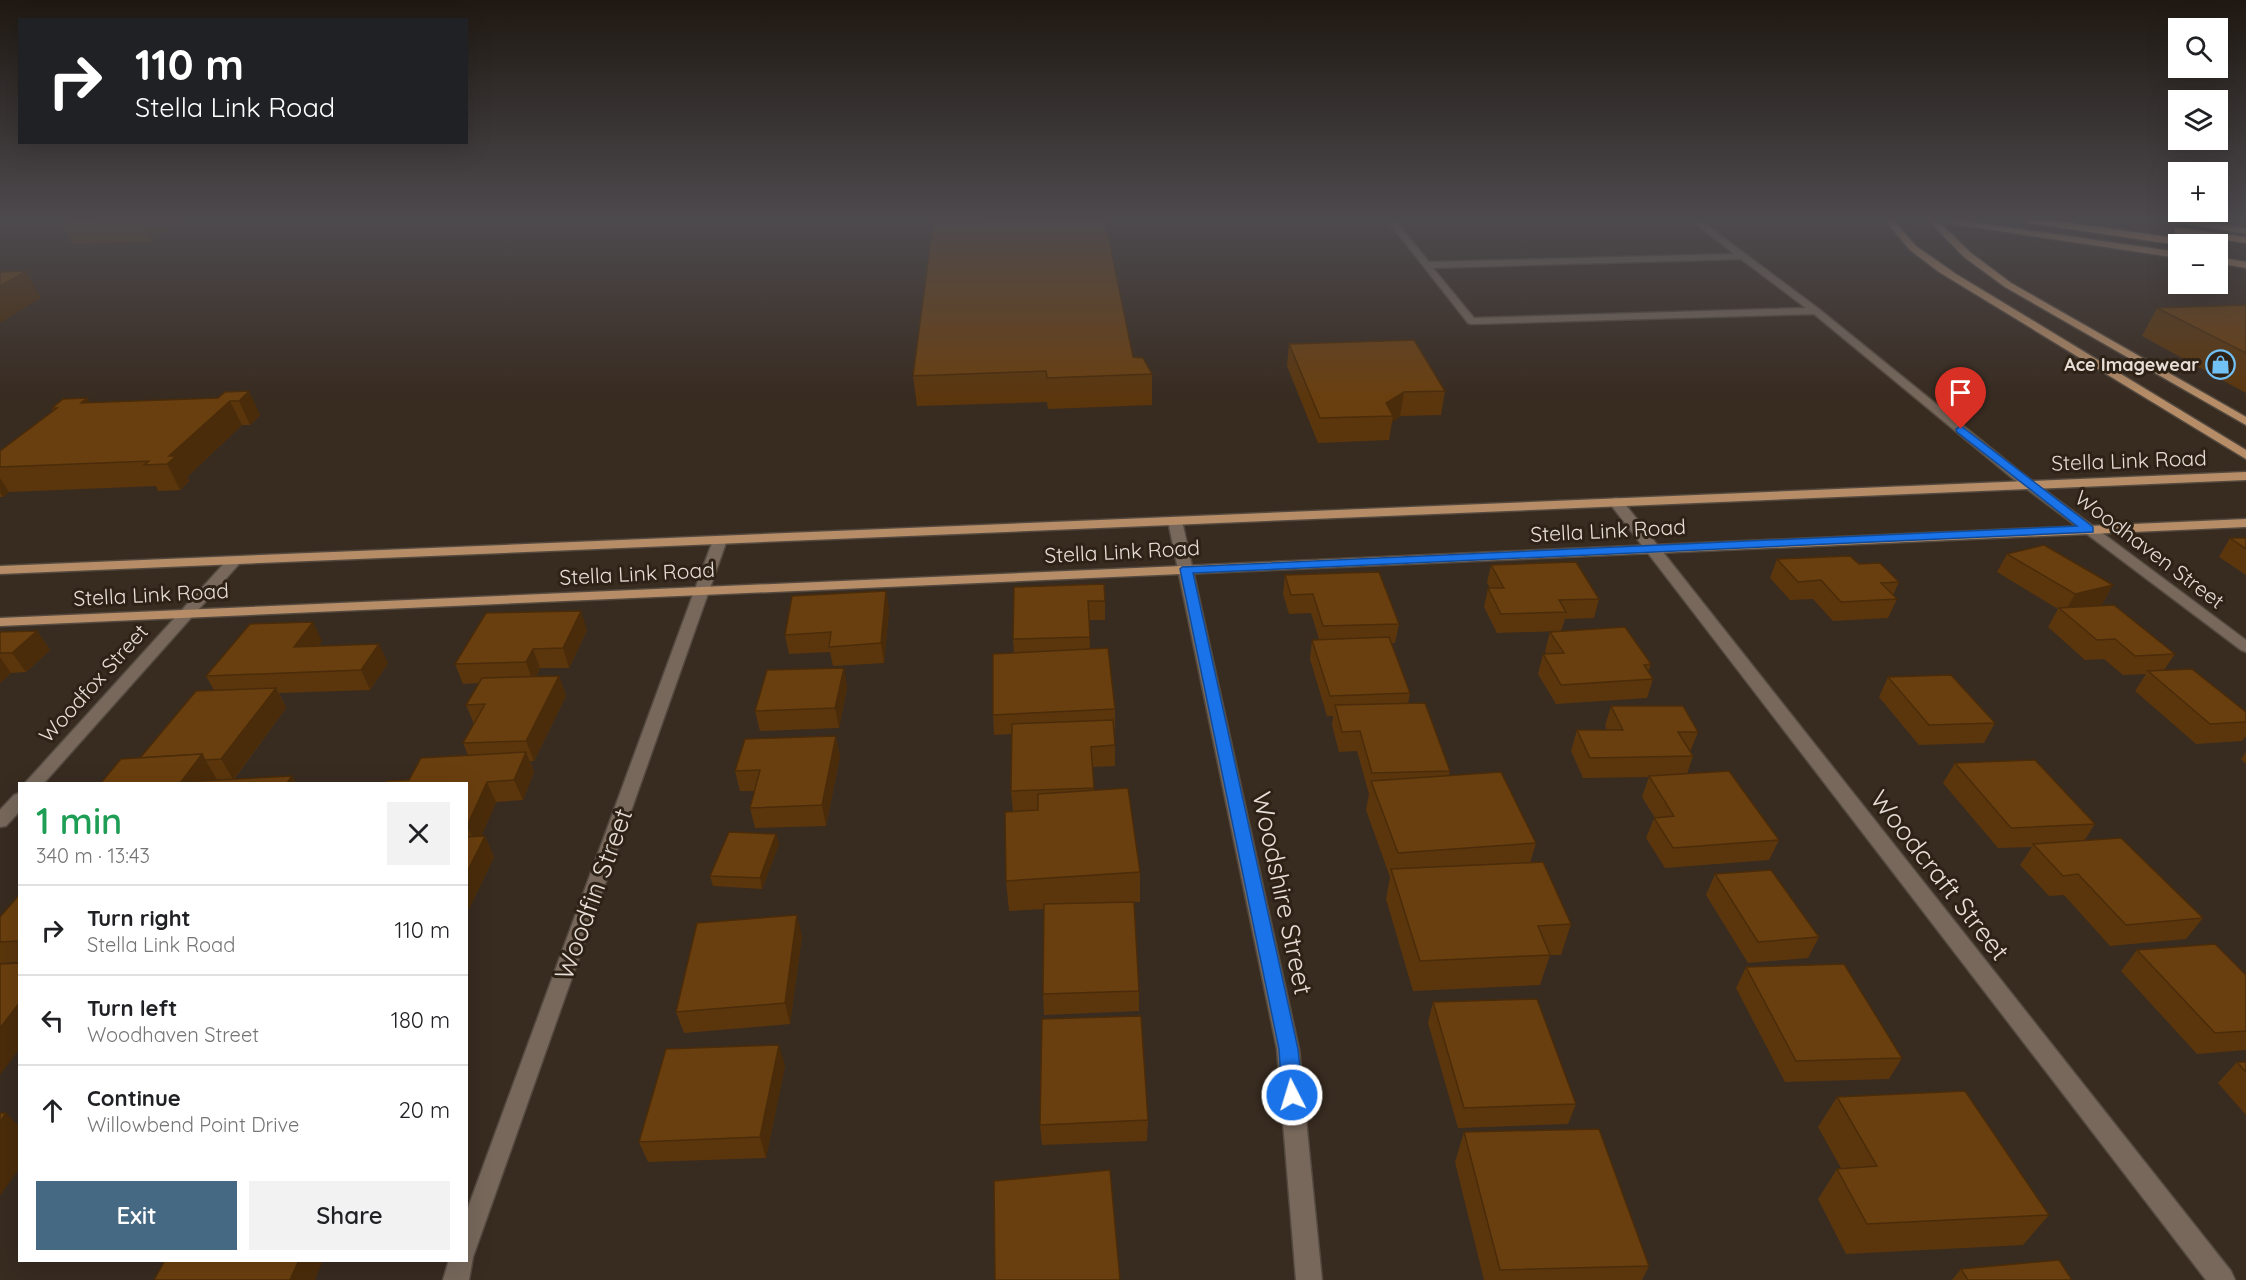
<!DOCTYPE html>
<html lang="en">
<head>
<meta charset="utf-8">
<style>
  body { margin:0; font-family:Quicksand,sans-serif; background:#f2f2f2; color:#202124; height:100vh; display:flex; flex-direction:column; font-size:22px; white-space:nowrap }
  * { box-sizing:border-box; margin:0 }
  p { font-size:20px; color:#757577 }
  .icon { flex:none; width:33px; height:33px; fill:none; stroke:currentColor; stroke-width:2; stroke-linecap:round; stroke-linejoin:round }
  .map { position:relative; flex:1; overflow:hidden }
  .details { position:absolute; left:18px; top:782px; width:450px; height:480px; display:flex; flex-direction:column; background:#fff; border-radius:0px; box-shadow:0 6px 24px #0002 }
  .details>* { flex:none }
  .top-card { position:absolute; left:18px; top:18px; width:450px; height:126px; border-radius:0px; box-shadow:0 6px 24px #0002; background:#202124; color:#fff; overflow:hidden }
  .buttons { position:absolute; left:2168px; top:18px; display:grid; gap:12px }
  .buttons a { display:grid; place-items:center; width:60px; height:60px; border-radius:0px; background:#fff; box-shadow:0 6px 24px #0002; font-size:30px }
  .pin { position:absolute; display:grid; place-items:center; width:51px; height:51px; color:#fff; margin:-62px -26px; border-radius:50% 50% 50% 0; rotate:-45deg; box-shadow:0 0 6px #0007 }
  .pin .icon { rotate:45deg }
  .me { position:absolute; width:66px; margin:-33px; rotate:355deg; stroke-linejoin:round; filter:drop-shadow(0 0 4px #0008) }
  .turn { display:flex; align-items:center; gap:21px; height:126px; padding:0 18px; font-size:27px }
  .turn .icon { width:78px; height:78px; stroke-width:2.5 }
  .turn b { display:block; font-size:42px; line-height:51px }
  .round { display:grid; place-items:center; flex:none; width:63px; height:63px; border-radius:0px; background:#f2f2f2 }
  .head { display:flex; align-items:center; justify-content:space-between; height:102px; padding:0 18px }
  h1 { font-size:36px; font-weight:600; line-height:45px; color:#1e9e55 }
  .primary-button { display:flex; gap:12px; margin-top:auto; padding:12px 18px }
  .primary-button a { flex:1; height:69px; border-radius:0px; background:#456982; color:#fff; font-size:24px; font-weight:600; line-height:69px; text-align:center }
  .primary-button a+a { background:#f2f2f2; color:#202124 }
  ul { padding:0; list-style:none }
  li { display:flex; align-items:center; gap:18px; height:90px; padding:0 18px; border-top:2px solid #e0e0e0 }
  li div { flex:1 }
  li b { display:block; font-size:22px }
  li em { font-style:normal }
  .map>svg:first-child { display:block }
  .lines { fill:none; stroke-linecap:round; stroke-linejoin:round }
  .minor-casing { stroke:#53493f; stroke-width:3 }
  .major-casing { stroke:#53493f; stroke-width:3 }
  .highway-casing { stroke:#53493f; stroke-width:3 }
  .minor { fill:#77685b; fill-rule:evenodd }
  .major { fill:#b68d67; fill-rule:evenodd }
  .highway { fill:#e0a56f; fill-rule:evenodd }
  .wall { fill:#5b360d }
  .shaded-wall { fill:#4a2c0a }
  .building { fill:#6a3f0f; stroke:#4a2c0a; stroke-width:1.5 }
  .route { fill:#1a73e8; stroke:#114b97; stroke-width:1.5 }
  .labels { text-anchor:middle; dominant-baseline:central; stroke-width:6; stroke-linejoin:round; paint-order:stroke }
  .far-poi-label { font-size:18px; font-weight:bold; fill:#e7ded7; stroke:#2e2216; text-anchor:end }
  .street-label { font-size:21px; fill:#e7ded7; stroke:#2e2216 }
  .near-street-label { font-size:26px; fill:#e7ded7; stroke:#2e2216 }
</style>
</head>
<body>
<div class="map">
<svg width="2246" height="1280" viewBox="0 0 2246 1280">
  <rect width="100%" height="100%" fill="#382b20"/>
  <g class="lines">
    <defs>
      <g id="minor">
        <path d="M1387,220h8l34,42 305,-8 -43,-34h9l119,89 200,162 227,169v12l-5,-2 -230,-173 -197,-163 -343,10 -3,-1zM1741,259l65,49 -332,10 -41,-50z"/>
        <path d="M1616,498l5,1 610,772 4,9h-29l-595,-775 -1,-3 1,-3z"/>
        <path d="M1175,517l7,4 117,528 23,231h-26l-19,-231 -109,-528z"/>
        <path d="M720,536l7,4 -254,717 -4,23h-26l6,-20h17v-47l247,-673z"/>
        <path d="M234,557l7,4 -2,3 -195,219h-19l204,-225z"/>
        <path d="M20,793v18l-14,15 -6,1v-17l14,-15z"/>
      </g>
      <g id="major">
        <path d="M1885,220h8l23,26 40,28 290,176v9l-307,-187 -29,-22z"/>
        <path d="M1928,220h29l221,32v6l-239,-36 32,31 40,30 235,134v8l-241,-138 -41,-30z"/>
        <path d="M2163,220h23l60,8v6z"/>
        <path d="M2217,257l29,5v6l-29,-5z"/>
        <path d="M2246,472v8l-2246,94v-8z"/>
        <path d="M2246,519v8l-2246,99v-8z"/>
      </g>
      <g id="highway">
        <path d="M2023,220h27l146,21 5,3 -23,1 -150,-22z"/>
        <path d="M2179,228l67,9v6l-71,-10v-4z"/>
      </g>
    </defs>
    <use href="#minor" class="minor-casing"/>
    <use href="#major" class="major-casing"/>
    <use href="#highway" class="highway-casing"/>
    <use href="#minor" class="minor"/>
    <use href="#major" class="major"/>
    <use href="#highway" class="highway"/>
  </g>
  <g class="wall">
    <path d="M185,220l-35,22 -77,2 -11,-20z"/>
    <path d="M2246,305v88l-104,-57 15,-28z"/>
    <path d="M1289,344l156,47 -4,24 -41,1 -8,6 -3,18 -71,3 -31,-77z"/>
    <path d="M1133,357l19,17v31l-104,4 -1,-7 -130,4 -4,-30z"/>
    <path d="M225,392l35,23 -10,10h-8l-55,52 2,4 -9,9 -22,1 -2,-5 -147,6 -6,5h-3v-46l53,-40 -1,-3 35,-10 3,5 128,-5z"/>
    <path d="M2230,538h16v37l-27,-18z"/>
    <path d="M2007,554l106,31 -11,19 -11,2 84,48 -11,16 82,42v24l-4,5 -46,3 -61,-53 11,-17 -23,1 -19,-16 -19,1 -37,-33 10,-18 -61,-37z"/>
    <path d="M1777,559l82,5 40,18 -6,13 4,4 -9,19 -55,3 -20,-22 -23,1 -20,-22z"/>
    <path d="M1491,565l108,34 -5,19 -29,1 -4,12 -64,2 -13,-26 4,-19h2l-3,-5z"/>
    <path d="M1285,575l114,49 -4,19h-4l19,50 -2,11 42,67 -1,4 87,68 -6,20 41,61 -10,31h-11l-10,30 -127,6 -27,-92 4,-22 -24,-67 3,-16 -12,-43 -18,1 -7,-27 1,-9h-6l-17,-57 2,-19 7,-1 -8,-26 -22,1 -6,-20z"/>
    <path d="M1014,587l91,14v19h-16l1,28 25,61v20h-1l1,16v21l-23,1 2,23 46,82v30h-6l5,89v20l-95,4 -1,-21 1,-85 -35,2 -3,-30 7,-69 -2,-21 1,-57 -18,1 -1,-20 21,-63 -1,-13z"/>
    <path d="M886,591l3,19 -5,53 -51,3 -3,-14 -41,2 -4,-19z"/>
    <path d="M587,630l-18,38h-29l-4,9 23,-1 7,20 -32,65h-4l4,11 -11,28 -27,2 -15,34h4l9,21 -28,58v-132l-57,-3 59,-25 -5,-12 11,-19 -8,-19 13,-22 -16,1 -8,-20z"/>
    <path d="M37,631l13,19 -24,22 -15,1 -11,10v-51z"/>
    <path d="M1550,632l101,32 -3,8 5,7 -6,19 -91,6 -18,-30 5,-20h4l-2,-3z"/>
    <path d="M322,641l-3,5 69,17 -18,27 -91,3 7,15 -52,71 58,-3 4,7h-195l39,-25 74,-68 -8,-14z"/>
    <path d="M844,668l3,20 -8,40 -79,3 -5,-20z"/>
    <path d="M1888,677l107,46 -11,20 -65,2 -40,-48z"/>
    <path d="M1611,706l87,26 -8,20 3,4 -6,18 92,66 -10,20 -104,8 -19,-30 8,-20h1l-13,-21 7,-20 -66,1 -12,-27 6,-21h30l-2,-4z"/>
    <path d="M2246,752v12l-5,-5z"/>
    <path d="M840,756l-14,70 -71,2 -5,-20 4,-17h-14l-5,-20z"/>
    <path d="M1955,763l140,61 -11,17 119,77 -17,21 -76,7 -46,-51 -15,1 -29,-31 12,-18 -34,1 -55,-65z"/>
    <path d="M776,834l3,10 -17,45 -49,-3 -3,-10z"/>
    <path d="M1715,874l104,63 -11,21 -60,5 -42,-68z"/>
    <path d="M20,894v68l-20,1v-46z"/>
    <path d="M802,936l-12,88 -106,9 -8,-21z"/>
    <path d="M2137,950l109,25v75l-49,4 -76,-83z"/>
    <path d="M1746,967l156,91 -13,21 -104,3 -49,-94z"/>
    <path d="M1433,1002l143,102 -8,20 -110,4 -30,-105z"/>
    <path d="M2237,1062h9v53l-28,-32z"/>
    <path d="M785,1066l-19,92 -118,4 -9,-20z"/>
    <path d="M1837,1097l212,118 -26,30 -177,9 -28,-55 19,-30 4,-1 -23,-41z"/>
    <path d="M1148,1120l-1,21 -105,4 -2,-20z"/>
    <path d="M1464,1132l185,134 -7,14h-158l-29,-118z"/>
    <path d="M1961,1269l111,11h-120z"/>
  </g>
  <g class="shaded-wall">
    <path d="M144,220h41l-35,22 -10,-20z"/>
    <path d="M26,271l15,27 -41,25v-37z"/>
    <path d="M249,391l11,24 -10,10 -11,-24z"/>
    <path d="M1404,392l-4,24 -8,6 1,-6 -7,-13z"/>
    <path d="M87,398l14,25 -20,-20z"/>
    <path d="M230,401l12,24 -55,52 2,4 -9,9 -13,-26 2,-8z"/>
    <path d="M0,478l9,14 -6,5 -3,-5z"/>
    <path d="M2113,585l-11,19 -38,9 11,-19z"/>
    <path d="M886,591l3,19 -5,53 -3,-20z"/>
    <path d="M581,611l6,19 -18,38 -6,-20z"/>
    <path d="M313,622l9,19 -18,25 -10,-19z"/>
    <path d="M37,631l13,19 -24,22 -14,-19z"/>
    <path d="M379,644l9,19 -18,27 -9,-20z"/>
    <path d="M533,649l7,19 -7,14 -7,-20z"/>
    <path d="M0,657l11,16 -11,10z"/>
    <path d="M844,668l3,20 -8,40 -4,-20z"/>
    <path d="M559,676l7,20 -32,65 -8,-20z"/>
    <path d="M276,688l10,20 -53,71 -12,-20z"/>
    <path d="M836,736l4,20 -14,70 -4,-21z"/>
    <path d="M526,752l8,20 -11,28 -9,-20z"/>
    <path d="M202,754l17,29 -38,-1z"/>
    <path d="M292,776l4,7h-9z"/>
    <path d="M487,782l9,20 -19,45 -10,-21z"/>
    <path d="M776,834l3,10 -17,45 -2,-11z"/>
    <path d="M485,836l9,21 -28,58v-41z"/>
    <path d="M797,915l5,21 -12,88 -5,-21z"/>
    <path d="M20,1002v46l-20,27v-47z"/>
    <path d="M779,1045l6,21 -19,92 -6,-21z"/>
    <path d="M6,1113l14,14v40l-20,29v-74z"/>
    <path d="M299,1260h24l-8,20h-25z"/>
  </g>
  <g class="building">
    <path d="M70,220h74l-4,2 -78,2z"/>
    <path d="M1064,220h41l28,137 10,1 9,16 -105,4 -1,-7 -133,5 20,-152z"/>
    <path d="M26,271l-26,15v-14z"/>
    <path d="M2246,305v48l-89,-45z"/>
    <path d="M1414,340l31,51 -41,1 -18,11 7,13 -73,2 -31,-74z"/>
    <path d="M249,391l-10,10h-9l-61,55h7l-9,8 -23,1 5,-4 -149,6v-16l57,-43h-5l11,-9 24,-1 -6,5 137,-5 7,-6z"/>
    <path d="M2230,538h16v11z"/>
    <path d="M2044,545l69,40 -38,9 -68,-40z"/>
    <path d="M1850,556l9,8 21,-1 19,19 -18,1 16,16 -56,3 -20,-22 -23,2 -21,-23z"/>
    <path d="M1576,562l23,37 -40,1 7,12 -65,2 -13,-26h16l-13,-23z"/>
    <path d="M1379,572l20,52 -76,2 -10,-32 -22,1 -6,-20z"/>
    <path d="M1104,584l1,17h-17l2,36 -77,2 1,-52z"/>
    <path d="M886,591l-5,52 -52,4 2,-15 -46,3 7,-39z"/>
    <path d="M2114,605l61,49 -40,2 -20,-17 -18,1 -38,-32z"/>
    <path d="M581,611l-18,37 -30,1 -7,13 -71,2 31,-51z"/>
    <path d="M313,622l-19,25 85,-3 -18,26 -155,6 44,-52z"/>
    <path d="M1625,627l26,37 -7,1 9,14 -92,6 -18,-31 21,-1 -14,-21z"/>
    <path d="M37,631l-25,22h-12v-21z"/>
    <path d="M1389,637l21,56 -80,3 -18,-56z"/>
    <path d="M1108,648l7,61 -122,6v-61z"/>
    <path d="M844,668l-9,40 -80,3 12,-41z"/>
    <path d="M2192,669l54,43v10l-36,2 -62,-53z"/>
    <path d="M1951,675l44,48 -66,2 -41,-48z"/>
    <path d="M559,676l-33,65 -63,2 22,-39 -19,1 16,-27z"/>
    <path d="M276,688l-55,71 -16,1 -3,-6 -62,4 56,-67z"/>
    <path d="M1425,703l25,68 -78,2 -12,-42 -18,1 -7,-27z"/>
    <path d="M1611,706h72l15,26h-20l15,24 -103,2 -13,-28h46z"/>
    <path d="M1113,720l2,25 -24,2 3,41 -83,3 1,-67z"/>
    <path d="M836,736l-14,69 -72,3 10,-38 -25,1 10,-32z"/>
    <path d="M526,752l-12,28 -27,2 -20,44h-1v-43h-80l1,-2 22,-1 12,-22z"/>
    <path d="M202,754l-21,28 111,-6 -5,7h-186l20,-24z"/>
    <path d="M2035,760l60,64 -84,4 -56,-65z"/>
    <path d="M1729,771l50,69 -106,8 -19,-30 20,-2 -25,-40z"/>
    <path d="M1501,772l35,71 -138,10 -27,-72z"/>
    <path d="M1128,788l12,84 -134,9 -1,-69 33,-2v-16z"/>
    <path d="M729,832l47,2 -16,44 -50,-2z"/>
    <path d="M485,836l-19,38v-37z"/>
    <path d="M2121,838l82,80 -77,7 -48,-51 -15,2 -30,-32z"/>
    <path d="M1543,862l28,62 -33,2 12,29 -130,6 -29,-92z"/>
    <path d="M1771,870l48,67 -61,5 -43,-68z"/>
    <path d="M20,894v47l-20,1v-25z"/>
    <path d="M1134,902l5,89 -96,3 1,-90z"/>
    <path d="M797,915l-12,88 -109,9 21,-89z"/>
    <path d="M2215,944l31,31v56l-31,2 -78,-83z"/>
    <path d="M20,963v39l-20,26v-64z"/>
    <path d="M1844,964l58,94 -106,3 -50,-94z"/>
    <path d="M1537,999l39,105 -112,4 -31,-106z"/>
    <path d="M1141,1016l7,104 -108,5 2,-106z"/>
    <path d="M779,1045l-19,92 -121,5 27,-93z"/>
    <path d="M2237,1062h9v10z"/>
    <path d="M1965,1091l84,124 -182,9 -30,-55 40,-3 -40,-69z"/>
    <path d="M0,1113h6l-6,9z"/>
    <path d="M1599,1129l50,137 -149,4 -36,-138z"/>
    <path d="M1110,1170l10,110h-125l-1,-99z"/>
    <path d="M165,1260h134l-9,20h-136z"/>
    <path d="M2059,1260l13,20h-104l-7,-11z"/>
  </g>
  <linearGradient id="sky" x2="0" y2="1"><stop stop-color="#1f1812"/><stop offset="0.55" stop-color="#4d4a4e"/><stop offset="1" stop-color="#4d4a4e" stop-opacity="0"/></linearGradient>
  <rect width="2246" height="399" fill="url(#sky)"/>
  <path class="route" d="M1961,426l132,101v5l-900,41 105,476 5,46 -3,7 -8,3 -7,-3 -3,-7 -3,-46 -99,-480 2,-2 895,-41 -120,-94 -1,-3z"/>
  <defs>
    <symbol id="shop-ring" viewBox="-11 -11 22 22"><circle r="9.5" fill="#2e2216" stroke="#72c1f5" stroke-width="1.5"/><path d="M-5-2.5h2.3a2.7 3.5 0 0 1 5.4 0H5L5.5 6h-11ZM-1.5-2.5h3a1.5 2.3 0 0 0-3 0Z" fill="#72c1f5"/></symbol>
  </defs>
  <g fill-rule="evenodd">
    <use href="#shop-ring" x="2204" y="348" width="33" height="33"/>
  </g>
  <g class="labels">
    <g class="far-poi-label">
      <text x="2199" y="364">Ace Imagewear</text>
    </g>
    <g class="street-label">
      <text transform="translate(2129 460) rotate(-2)">Stella Link Road</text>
      <text transform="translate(1608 530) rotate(-3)">Stella Link Road</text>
      <text transform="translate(2150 549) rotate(37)">Woodhaven Street</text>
      <text transform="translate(1122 551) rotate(-3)">Stella Link Road</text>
      <text transform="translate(637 573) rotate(-3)">Stella Link Road</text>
      <text transform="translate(151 594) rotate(-3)">Stella Link Road</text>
      <text transform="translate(93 683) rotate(-48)">Woodfox Street</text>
    </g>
    <g class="near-street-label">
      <text transform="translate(1940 875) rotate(52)">Woodcraft Street</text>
      <text transform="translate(1283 893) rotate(78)">Woodshire Street</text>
      <text transform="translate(593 894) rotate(-70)">Woodfin Street</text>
    </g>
  </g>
</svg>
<div class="buttons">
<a><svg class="icon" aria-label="search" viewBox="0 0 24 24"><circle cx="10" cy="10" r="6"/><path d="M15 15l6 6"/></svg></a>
<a><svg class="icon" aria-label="layers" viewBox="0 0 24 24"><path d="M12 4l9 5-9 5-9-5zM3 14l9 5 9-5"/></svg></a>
<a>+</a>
<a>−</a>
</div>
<div class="pin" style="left:1961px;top:429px;background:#d93025"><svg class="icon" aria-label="arrive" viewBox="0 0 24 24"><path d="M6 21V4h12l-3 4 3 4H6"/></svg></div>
<svg class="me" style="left:1292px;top:1095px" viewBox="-20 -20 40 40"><circle r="17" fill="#1a73e8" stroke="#fff" stroke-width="3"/><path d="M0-11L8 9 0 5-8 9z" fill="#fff"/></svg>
<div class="top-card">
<div class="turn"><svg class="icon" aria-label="right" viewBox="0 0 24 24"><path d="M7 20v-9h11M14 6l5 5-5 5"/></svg><div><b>110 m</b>Stella Link Road</div></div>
</div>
<section class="details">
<div class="head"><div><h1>1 min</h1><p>340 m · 13:43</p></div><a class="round"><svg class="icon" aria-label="close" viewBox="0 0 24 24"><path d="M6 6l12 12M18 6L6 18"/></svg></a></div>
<ul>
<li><svg class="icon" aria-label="right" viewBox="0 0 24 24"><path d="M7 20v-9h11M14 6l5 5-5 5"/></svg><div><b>Turn right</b><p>Stella Link Road</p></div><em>110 m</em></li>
<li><svg class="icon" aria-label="left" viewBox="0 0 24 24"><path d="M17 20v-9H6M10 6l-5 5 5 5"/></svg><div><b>Turn left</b><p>Woodhaven Street</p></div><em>180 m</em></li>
<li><svg class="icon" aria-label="ahead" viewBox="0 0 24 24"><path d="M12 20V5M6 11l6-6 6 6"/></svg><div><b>Continue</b><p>Willowbend Point Drive</p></div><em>20 m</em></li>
</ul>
<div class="primary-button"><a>Exit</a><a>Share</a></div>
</section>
</div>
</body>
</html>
